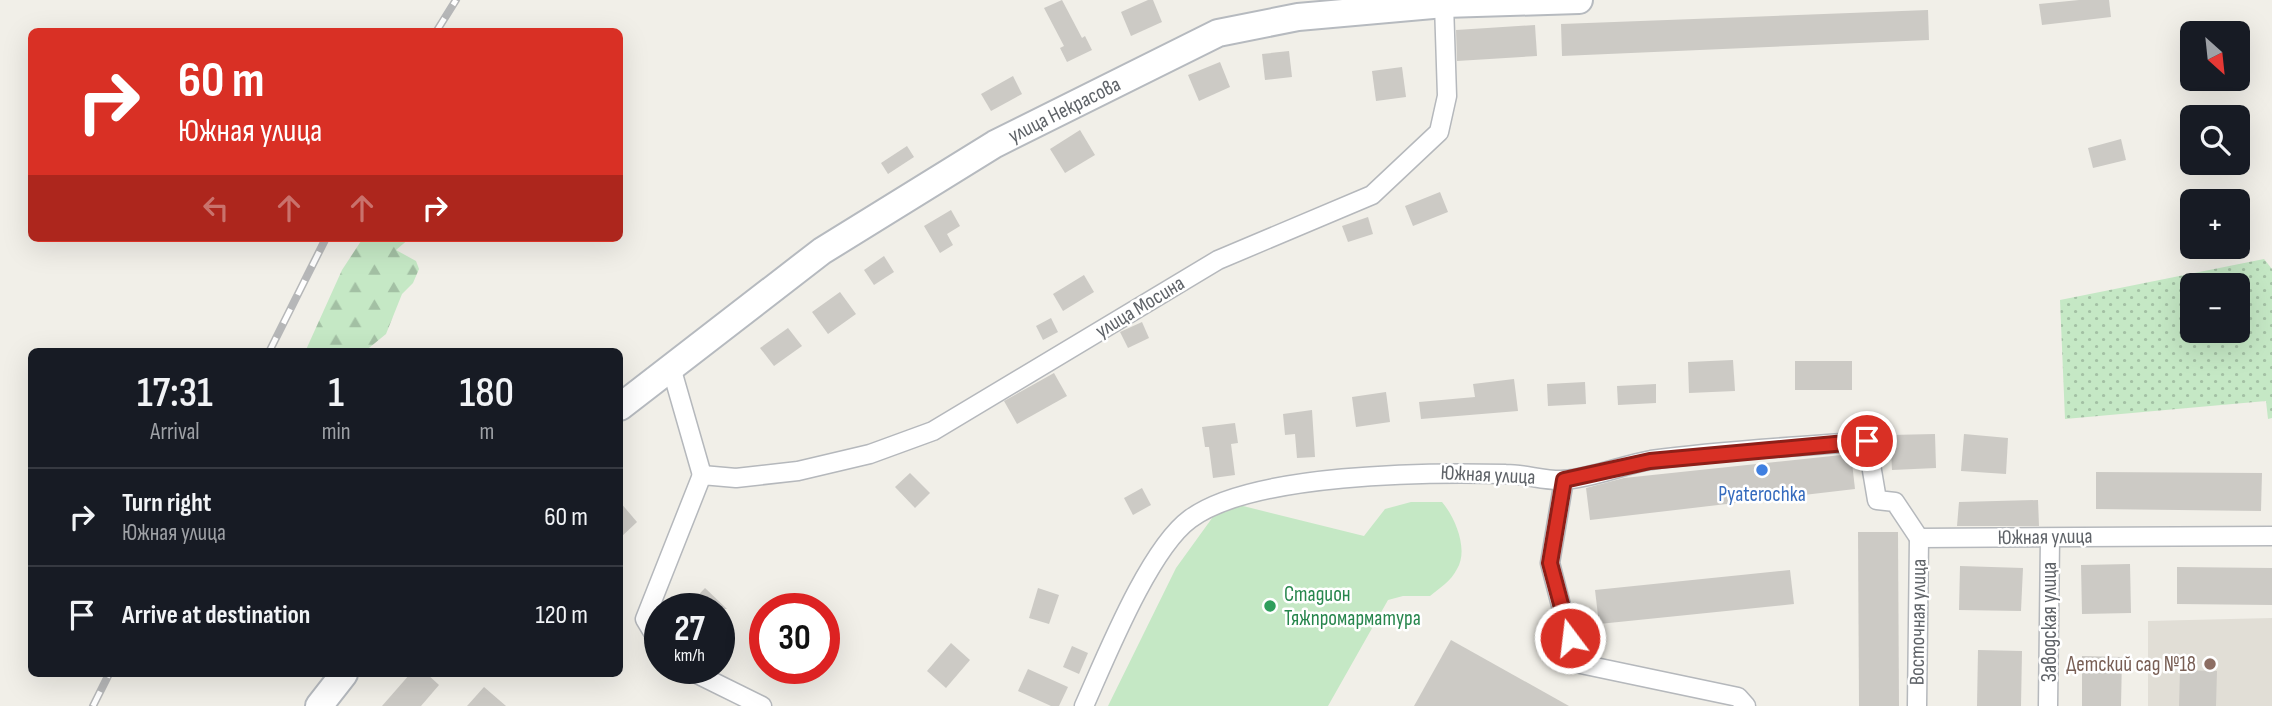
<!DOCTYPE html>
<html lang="en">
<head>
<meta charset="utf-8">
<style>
  body { margin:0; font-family:"Sofia Sans Condensed",sans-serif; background:#20242c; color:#f1f3f6; height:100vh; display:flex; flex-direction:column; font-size:26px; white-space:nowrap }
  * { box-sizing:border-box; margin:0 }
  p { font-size:23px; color:#9ea1a6 }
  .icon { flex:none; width:38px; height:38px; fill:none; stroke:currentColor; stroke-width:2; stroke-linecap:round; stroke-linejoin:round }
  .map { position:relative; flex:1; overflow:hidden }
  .panel { position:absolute; left:28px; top:348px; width:595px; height:329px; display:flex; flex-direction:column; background:#171b24; border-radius:10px; box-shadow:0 7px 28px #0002 }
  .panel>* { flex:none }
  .hud { position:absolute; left:28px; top:28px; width:595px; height:214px; border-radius:10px; box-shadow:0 7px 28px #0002; background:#d93025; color:#fff; overflow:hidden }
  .needle { width:46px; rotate:153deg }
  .fabs { position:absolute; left:2180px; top:21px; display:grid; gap:14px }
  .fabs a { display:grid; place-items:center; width:70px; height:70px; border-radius:10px; background:#171b24; box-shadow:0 7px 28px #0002; font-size:35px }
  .speed { position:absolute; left:644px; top:593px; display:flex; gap:14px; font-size:35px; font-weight:700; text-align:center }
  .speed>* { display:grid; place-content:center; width:91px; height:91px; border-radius:50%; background:#171b24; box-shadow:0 7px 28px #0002; line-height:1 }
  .speed small { font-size:18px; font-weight:400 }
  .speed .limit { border:10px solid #d22; background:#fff; color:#111 }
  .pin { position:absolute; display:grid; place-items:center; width:60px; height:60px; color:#fff; margin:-30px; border:4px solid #fff; border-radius:50%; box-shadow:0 2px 7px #0007 }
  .me { position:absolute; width:77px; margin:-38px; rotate:345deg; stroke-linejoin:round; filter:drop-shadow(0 0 5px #0008) }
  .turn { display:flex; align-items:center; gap:24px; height:147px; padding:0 35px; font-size:32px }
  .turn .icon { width:91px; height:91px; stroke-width:2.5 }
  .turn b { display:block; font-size:49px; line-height:60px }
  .lanes { display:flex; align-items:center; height:66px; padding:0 35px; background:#0003; justify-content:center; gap:35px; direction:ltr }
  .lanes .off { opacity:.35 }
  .eta { display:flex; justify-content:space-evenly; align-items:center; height:119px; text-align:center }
  .eta b { font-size:42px; font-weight:600; line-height:49px }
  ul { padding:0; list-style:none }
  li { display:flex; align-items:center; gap:21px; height:98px; padding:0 35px; border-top:2px solid #363941 }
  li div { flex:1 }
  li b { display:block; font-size:26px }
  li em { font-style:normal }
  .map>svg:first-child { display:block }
  .education { fill:#e1ded6 }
  .forest { fill:url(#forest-firs) }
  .park { fill:#c5e8c5 }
  .garden { fill:url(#garden-dots); fill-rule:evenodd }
  .building { fill:#cccac5 }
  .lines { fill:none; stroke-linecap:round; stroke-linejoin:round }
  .street-casing { stroke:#b5b8bc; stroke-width:21 }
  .secondary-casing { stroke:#b6babf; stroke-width:30 }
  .street { stroke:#fff; stroke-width:18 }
  .secondary { stroke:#fff; stroke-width:26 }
  .rail-casing { stroke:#b6b7b8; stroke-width:8 }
  .rail { stroke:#fff; stroke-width:5; stroke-dasharray:16; stroke-linecap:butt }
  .route-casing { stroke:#8d1f18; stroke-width:18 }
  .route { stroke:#d93025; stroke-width:12 }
  .shop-dot { fill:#3f7fe0; stroke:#fff; stroke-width:2.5 }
  .leisure-dot { fill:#2e9e5b; stroke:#fff; stroke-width:2.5 }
  .education-dot { fill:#8d6e63; stroke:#fff; stroke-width:2.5 }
  .labels { text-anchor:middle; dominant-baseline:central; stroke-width:5; stroke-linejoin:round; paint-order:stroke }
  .street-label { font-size:21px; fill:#5f6368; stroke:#fff }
  .shop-label { font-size:21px; fill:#366cbe; stroke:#fff }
  .leisure-label { font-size:21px; fill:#27864d; stroke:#fff; text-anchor:start }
  .education-label { font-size:21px; fill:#785e54; stroke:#fff; text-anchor:end }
</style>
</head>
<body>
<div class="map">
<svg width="2272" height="706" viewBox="0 0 2272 706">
  <defs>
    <pattern id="forest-firs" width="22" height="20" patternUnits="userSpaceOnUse" patternTransform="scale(1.75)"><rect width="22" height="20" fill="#c5e8c5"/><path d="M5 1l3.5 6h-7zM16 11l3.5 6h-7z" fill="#a3c0a4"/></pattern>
    <pattern id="garden-dots" width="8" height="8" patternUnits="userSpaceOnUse" patternTransform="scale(1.75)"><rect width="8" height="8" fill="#c5e8c5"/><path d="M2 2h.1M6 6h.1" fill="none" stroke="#a3c0a4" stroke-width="1.8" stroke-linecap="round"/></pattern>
  </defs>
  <rect width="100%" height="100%" fill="#f1efe8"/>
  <path class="education" d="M2272,618v88h-124v-85z"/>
  <path class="forest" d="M363,238h47l-14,12 20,11 3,8 -6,14 -11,11 -16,40 -22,18h-59l37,-82z"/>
  <path class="park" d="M1411,502h31c13,15 27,48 15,67 -6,12 -17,19 -27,27h-27l-15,4 -60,106h-220l68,-138 39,-54 24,-9 125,31 21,-27z"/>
  <path class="garden" d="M2264,259l8,10v149l-4,1 -2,-18 -201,18 -5,-119zM2193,285h45v46h-45z"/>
  <g class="building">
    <path d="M1062,0l20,38 3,-2 7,14 -25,12 -7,-14 4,-2 -20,-38z"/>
    <path d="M1148,0h5l9,22 -31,14 -10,-24z"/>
    <path d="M2079,0h30l2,17 -69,8 -3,-21z"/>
    <path d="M1928,10l1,30 -367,16 -1,-32z"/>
    <path d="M1535,25l2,31 -80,5 -1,-31z"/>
    <path d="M1289,51l3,26 -27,3 -3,-26z"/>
    <path d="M1220,62l10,25 -31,14 -11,-26z"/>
    <path d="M1402,67l4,30 -30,4 -4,-30z"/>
    <path d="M1013,76l9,18 -31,17 -10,-17z"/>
    <path d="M1080,130l15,25 -30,18 -15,-24z"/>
    <path d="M2121,139l5,21 -33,8 -5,-20z"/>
    <path d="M907,146l7,11 -26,17 -7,-11z"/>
    <path d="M1440,192l8,20 -35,14 -8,-20z"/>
    <path d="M951,210l9,16 -13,8 6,11 -13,8 -16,-27z"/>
    <path d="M1368,217l5,17 -25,8 -6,-16z"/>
    <path d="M884,256l10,16 -20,13 -10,-15z"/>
    <path d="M1084,275l10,17 -31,19 -10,-17z"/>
    <path d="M840,292l16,22 -28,20 -16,-22z"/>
    <path d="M1051,318l7,14 -15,8 -7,-14z"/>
    <path d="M1142,322l7,16 -21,10 -8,-16z"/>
    <path d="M788,328l14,18 -28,20 -14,-18z"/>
    <path d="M1733,360l2,31 -46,2 -1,-31z"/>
    <rect x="1795" y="361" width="57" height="29"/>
    <path d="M1054,373l13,23 -50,28 -13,-23z"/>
    <path d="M1514,379l4,32 -97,8 -2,-17 56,-5 -2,-13z"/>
    <path d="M1585,382l1,22 -38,2 -1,-22z"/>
    <path d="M1656,384v19l-38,2 -1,-19z"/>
    <path d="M1386,392l4,30 -34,5 -4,-30z"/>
    <path d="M1312,410l3,47 -18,1 -2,-24 -10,1 -2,-21z"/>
    <path d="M1235,423l3,20 -7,1 4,31 -22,3 -4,-31h-4l-3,-20z"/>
    <path d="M1935,434l1,34 -44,2 -2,-35z"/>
    <path d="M1964,434l44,4 -2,36 -45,-3z"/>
    <path d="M1851,454l4,35 -265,31 -4,-32 38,-10z"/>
    <path d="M2096,472l166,1 -1,38 -165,-2z"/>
    <path d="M910,473l20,20 -15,15 -20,-21z"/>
    <path d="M1142,488l9,17 -18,10 -9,-17z"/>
    <path d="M2038,500l1,26h-82l2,-24z"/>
    <path d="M620,502l17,20 -17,16z"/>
    <path d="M1858,532h40l1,174h-40z"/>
    <path d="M2130,564l1,49 -49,1 -1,-49z"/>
    <path d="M1960,566l63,2 -2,43 -62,-1z"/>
    <path d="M2177,567l95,1v37l-95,-1z"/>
    <path d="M1790,570l4,34 -195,20 -4,-34z"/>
    <path d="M705,588l22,21h-42z"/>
    <path d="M1038,588l21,7 -10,29 -20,-6z"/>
    <path d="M1451,640l118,66h-155z"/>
    <path d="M951,643l19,17 -24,28 -19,-17z"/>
    <path d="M1072,646l16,7 -9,21 -16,-7z"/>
    <path d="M1978,650l44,1 -1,55h-44z"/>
    <path d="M2082,656l40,1 -1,49h-39z"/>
    <path d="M1028,669l40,18 -9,19h-8l-33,-15z"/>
    <path d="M2180,670l37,1 -1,35h-37z"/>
    <path d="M410,674h17l12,11 -18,21h-39z"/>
    <path d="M484,687l22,19h-39z"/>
  </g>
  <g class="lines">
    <defs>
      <g id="street">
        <path d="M671,367l31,108"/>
        <path d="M1564,480l-14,83 26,100 162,34 8,9"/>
        <path d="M660,644l-15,-25 57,-144 34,3 62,-7 72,-17 63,-23 285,-171 154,-65 67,-63 8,-36 -3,-92"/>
        <path d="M685,668l77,38"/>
        <path d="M1084,706c22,-49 65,-157 106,-187 62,-46 239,-47 316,-45 19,0 39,7 58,6 29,-2 58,-15 87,-20 72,-10 145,-13 216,-19l10,59 18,2 24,36 353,-2"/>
        <path d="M1917,706l2,-168"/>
        <path d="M2048,706l2,-168"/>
      </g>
      <g id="secondary">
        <path id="s1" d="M620,407l202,-156 173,-107 223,-111 80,-16 146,-13 135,-4"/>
        <path d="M319,706l25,-32"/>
      </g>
    </defs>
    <use href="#street" class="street-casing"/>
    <use href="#secondary" class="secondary-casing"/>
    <use href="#street" class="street"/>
    <use href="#secondary" class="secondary"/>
    <defs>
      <g id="rail">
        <path d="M436,32l20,-32"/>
        <path d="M269,352l57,-114"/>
        <path d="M93,706l16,-32"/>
      </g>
    </defs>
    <use href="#rail" class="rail-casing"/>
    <use href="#rail" class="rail"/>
  </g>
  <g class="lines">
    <defs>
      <path id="route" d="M1570,638l-20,-75 14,-83 86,-19 217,-20"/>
    </defs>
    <use href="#route" class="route-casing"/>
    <use href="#route" class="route"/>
  </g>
  <circle class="shop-dot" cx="1762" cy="470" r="7"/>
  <circle class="leisure-dot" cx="1270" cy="606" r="7"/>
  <circle class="education-dot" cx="2210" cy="664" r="7"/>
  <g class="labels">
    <g class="street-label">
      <text stroke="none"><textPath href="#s1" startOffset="536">улица Некрасова</textPath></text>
      <text transform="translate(1140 307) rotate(-31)">улица Мосина</text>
      <text transform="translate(1488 475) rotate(3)">Южная улица</text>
      <text transform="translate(2045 537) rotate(-1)">Южная улица</text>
      <text transform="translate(1918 622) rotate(-89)">Восточная улица</text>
      <text transform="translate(2049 622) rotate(-90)">Заводская улица</text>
    </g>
    <g class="shop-label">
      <text x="1762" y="494">Pyaterochka</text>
    </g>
    <g class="leisure-label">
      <text x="1284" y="594">Стадион<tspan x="1284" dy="24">Тяжпромарматура</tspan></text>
    </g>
    <g class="education-label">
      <text x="2196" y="664">Детский сад №18</text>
    </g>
  </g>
</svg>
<div class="fabs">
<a><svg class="needle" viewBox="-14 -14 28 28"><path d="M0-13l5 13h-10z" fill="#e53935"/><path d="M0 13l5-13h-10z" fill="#9ea1a6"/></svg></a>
<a><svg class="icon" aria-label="search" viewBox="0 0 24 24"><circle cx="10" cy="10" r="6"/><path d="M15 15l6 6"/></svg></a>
<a>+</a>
<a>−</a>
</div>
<div class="speed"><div>27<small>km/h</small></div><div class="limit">30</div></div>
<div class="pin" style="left:1867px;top:441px;background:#d93025"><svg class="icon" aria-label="arrive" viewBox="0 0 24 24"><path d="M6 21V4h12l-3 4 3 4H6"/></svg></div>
<svg class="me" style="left:1570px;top:638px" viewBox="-20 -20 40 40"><circle r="17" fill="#d93025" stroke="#fff" stroke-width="3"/><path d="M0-11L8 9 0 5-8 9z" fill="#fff"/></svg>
<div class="hud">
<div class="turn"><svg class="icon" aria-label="right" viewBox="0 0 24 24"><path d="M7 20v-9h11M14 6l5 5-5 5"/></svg><div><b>60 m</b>Южная улица</div></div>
<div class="lanes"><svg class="icon off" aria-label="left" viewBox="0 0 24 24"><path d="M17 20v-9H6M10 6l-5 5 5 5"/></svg><svg class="icon off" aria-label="ahead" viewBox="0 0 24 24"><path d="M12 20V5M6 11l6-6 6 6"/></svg><svg class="icon off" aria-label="ahead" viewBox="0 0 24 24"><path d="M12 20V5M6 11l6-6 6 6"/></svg><svg class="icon" aria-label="right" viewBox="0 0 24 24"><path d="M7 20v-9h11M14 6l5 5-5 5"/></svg></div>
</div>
<section class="panel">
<div class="eta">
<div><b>17:31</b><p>Arrival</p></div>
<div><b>1</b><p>min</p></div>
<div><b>180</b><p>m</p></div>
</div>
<ul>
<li><svg class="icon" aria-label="right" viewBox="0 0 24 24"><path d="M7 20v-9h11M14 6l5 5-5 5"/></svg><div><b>Turn right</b><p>Южная улица</p></div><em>60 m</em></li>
<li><svg class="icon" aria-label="arrive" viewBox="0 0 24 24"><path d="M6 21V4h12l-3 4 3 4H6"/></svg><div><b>Arrive at destination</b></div><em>120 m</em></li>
</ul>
</section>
</div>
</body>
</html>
